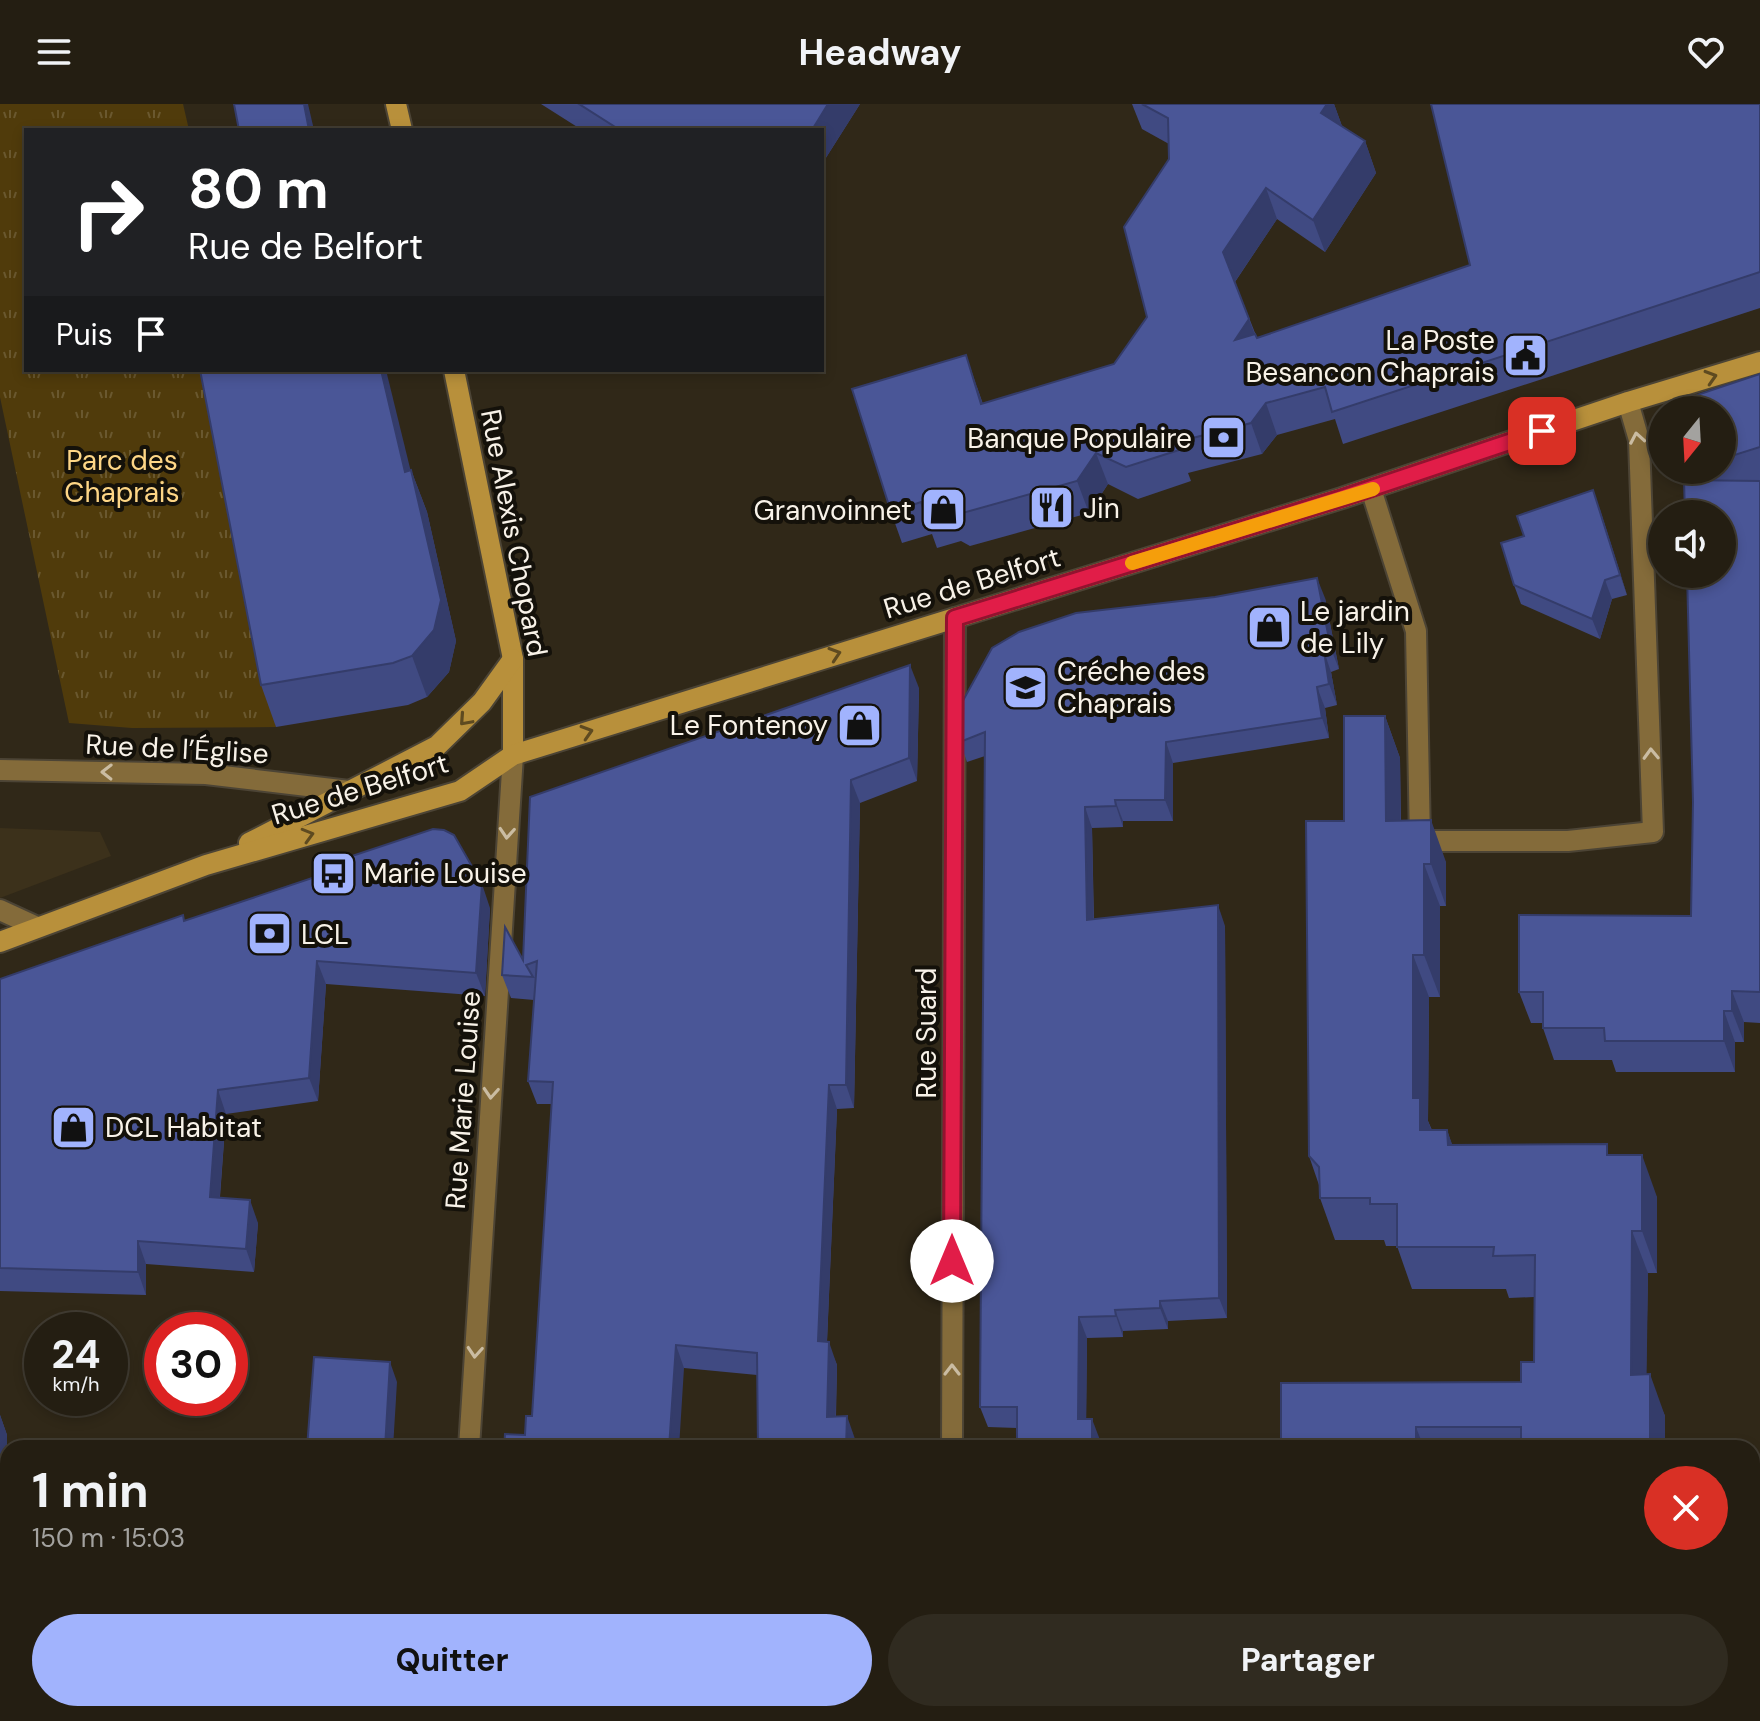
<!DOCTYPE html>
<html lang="fr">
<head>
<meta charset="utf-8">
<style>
  body { margin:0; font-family:"DM Sans",sans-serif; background:#302b20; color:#f1f3f6; height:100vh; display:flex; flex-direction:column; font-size:30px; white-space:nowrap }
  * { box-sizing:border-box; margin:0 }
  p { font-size:26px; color:#a3a29f }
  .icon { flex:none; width:44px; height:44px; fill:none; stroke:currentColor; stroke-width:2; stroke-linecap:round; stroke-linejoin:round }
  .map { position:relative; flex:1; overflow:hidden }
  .side { position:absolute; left:0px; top:1336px; width:1760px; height:282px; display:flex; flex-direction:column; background:#241e12; border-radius:24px 24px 0 0; box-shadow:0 4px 12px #0003,0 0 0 2px #413c32 }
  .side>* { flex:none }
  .hud { position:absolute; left:24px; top:24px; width:800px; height:244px; border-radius:0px; box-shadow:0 4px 12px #0003,0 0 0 2px #413c32; background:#202124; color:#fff; overflow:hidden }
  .needle { width:52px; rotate:198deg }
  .buttons { position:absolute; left:1648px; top:292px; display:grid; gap:16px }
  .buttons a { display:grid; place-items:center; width:88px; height:88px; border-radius:50%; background:#241e12; box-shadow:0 4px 12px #0003,0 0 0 2px #413c32; font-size:40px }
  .speed { position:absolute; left:24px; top:1208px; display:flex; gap:16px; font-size:40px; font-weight:700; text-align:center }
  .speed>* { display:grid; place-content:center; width:104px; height:104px; border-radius:50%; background:#241e12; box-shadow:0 4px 12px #0003,0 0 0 2px #413c32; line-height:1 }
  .speed small { font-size:20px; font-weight:400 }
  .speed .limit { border:12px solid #d22; background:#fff; color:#111 }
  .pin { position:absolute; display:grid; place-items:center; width:68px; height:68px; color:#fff; margin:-34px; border-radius:16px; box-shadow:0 4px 12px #0006 }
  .me { position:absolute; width:88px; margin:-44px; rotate:0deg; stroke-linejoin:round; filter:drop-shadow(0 0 6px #0008) }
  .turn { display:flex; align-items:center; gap:28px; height:168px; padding:0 32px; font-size:36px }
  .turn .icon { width:104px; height:104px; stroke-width:2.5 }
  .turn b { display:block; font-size:56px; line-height:68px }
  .then { display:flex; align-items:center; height:76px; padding:0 32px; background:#0003; gap:16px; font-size:30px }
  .round { display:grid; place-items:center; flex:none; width:84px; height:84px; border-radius:42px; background:#302b20 }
  .head { display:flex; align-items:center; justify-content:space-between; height:136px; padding:0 32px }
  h1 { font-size:48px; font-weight:700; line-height:60px }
  .cta { display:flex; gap:16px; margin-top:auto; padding:16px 32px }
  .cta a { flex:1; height:92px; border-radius:48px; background:#a1b3fd; color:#111; font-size:32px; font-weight:700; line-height:92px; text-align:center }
  .cta a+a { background:#302b20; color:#f1f3f6 }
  header { display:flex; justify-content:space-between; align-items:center; height:104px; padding:0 32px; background:#241e12; font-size:36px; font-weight:700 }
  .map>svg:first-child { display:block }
  .built { fill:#3c311b }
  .grass { fill:url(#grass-tufts) }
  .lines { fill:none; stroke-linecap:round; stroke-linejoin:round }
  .service-casing { stroke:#4c4435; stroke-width:24 }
  .minor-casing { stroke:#4c4435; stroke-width:24 }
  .secondary-casing { stroke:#4c4435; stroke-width:24 }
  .service { stroke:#846b3a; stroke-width:20 }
  .minor { stroke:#846b3a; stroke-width:20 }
  .secondary { stroke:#b8903b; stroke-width:20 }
  .wall { fill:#404a82 }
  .shaded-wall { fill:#343c6a }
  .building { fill:#4a5697; stroke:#343c6a; stroke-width:2 }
  .oneway { stroke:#5e4a20 }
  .oneway2 { stroke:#cabca2 }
  .route-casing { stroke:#92132f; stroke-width:20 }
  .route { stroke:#e11d48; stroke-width:14 }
  .slow { stroke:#f59e0b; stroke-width:14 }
  .labels { text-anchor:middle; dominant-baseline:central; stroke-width:8; stroke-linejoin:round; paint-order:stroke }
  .poi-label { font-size:28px; fill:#f8f2e8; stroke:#14110a; text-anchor:start }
  .park-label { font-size:28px; fill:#fed686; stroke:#14110a }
  .street-label { font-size:28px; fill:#f8f2e8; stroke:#14110a }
</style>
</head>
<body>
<header><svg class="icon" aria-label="menu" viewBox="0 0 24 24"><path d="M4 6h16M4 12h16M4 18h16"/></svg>Headway<svg class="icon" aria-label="heart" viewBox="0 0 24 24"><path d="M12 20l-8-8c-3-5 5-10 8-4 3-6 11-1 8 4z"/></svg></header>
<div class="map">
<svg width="1760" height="1617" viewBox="0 0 1760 1617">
  <defs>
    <pattern id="grass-tufts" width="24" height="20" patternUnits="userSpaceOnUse" patternTransform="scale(2)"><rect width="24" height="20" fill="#503b0b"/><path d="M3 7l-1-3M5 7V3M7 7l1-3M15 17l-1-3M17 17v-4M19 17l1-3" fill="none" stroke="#6a582f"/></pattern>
  </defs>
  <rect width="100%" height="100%" fill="#302818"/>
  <path class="built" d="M0,724l100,4 11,24 -111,42z"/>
  <path class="grass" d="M0,0h183l6,26h-163v240h214l-23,54 59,303 -144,1 -63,-5 -69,-326z"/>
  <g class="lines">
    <defs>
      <g id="service">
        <path d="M1371,385l45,142 4,210h148l85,-9 -14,-392 -11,-38"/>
        <path d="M0,806l37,17"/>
        <path d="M1691,1610v7"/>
      </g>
      <g id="minor">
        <path d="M0,666l206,4 143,17"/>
        <path d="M469,1344l44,-693"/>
        <path d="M952,1344l3,-830"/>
        <path d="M452,1617v-7"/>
        <path d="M950,1617v-7"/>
      </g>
      <g id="secondary">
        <path d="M396,0l6,26"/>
        <path d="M454,266l59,289v96"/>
        <path d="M249,739l188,-97 45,-44 31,-43"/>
        <path d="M0,838l206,-77 254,-74 53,-36 829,-257 286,-96 132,-40"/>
      </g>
    </defs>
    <use href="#service" class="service-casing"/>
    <use href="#minor" class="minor-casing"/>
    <use href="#secondary" class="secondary-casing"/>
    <use href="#service" class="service"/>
    <use href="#minor" class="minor"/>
    <use href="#secondary" class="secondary"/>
  </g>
  <g class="wall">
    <path d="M541,0h319l-38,60v-34h-240z"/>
    <path d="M1132,0h202l8,22 23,15 11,32 -51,79 -48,-33 -42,63 22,56 213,-73 290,-161v204l-417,136 -8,-25 -58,16 -15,19 -74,19 3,8 -53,18 -30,-15 -19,29 -119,33 -9,-5 -24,7 -5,-14 -30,9 -11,-31 86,-125 6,17 131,-40 33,-47 22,-158v-15l-27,-15z"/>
    <path d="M1760,270v649l-16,-1v20h-9v30h-119l-4,-12h-58l-11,-32v-5h-12l-12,-31 172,-76 2,-114 -7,-322 -3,-10h39v-60z"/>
    <path d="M410,366h1l16,42 29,129 -7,31 -22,25 -19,8 -132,22 -15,-42z"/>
    <path d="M1600,406l27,85 -15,4 -12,40 -79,-35 -7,-19z"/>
    <path d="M1325,494l14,71 -8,3 6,33 -12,3 4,30 -156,25v58h-50v6l-31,1 2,92 131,6 2,392 -59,3v8l-45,2v6l-36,1 -1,81 14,21 -83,-12 -29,-1 -8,-20 5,-651 -18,6 -7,-20z"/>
    <path d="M919,584l-2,93 -57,22 -6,305 -17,1 -10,233 10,23 -1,51 19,23 -98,-64 -73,-7 -159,67 7,-19 20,-312h-15l-9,-23 6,-81 -23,-2 -9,-23z"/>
    <path d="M1385,612l15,42 1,63 45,41v44h-6v91h-11l-1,124 4,9h15l5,15 159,10 46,42v76h-9l-2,101 19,42v32h-384l240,-66 13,-20v-65l-25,1 -3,-9h-94l-15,-43h-11l-2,-6h-49l-15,-42 -1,-13 -10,-29 35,-335z"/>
    <path d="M490,804l-5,88 -159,-12 -8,117 -92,13 -6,83 38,26 -4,49 -108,-8v31l-146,-4v-312l185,-58z"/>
    <path d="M0,1311l7,20 -1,127h-3l-3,53z"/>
    <path d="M787,1610h122v7h-123z"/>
  </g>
  <g class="shaded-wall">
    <path d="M304,0h4l6,26h-5z"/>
    <path d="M828,0h32l-38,60v-34h-10z"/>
    <path d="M1327,0h7l9,25 -22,-16z"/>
    <path d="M1365,37l11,32 -51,79 -12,-32z"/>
    <path d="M1266,84l11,31 -43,64 -11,-31z"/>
    <path d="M1249,215l12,31 -26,-10z"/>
    <path d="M966,251l11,32 16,49 -12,-32z"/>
    <path d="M381,266h5l35,143 -16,-41z"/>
    <path d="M1266,299l11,32 -15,19 -11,-31z"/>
    <path d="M1096,349l12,31 -19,29 -12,-32z"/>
    <path d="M411,366l16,42 29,129 -7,31 -22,25 -15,-41z"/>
    <path d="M1593,386l7,20 27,85 -7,-20z"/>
    <path d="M1317,474l8,20 14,71 -8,-20z"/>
    <path d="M1605,476l7,19 -12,40 -8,-20z"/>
    <path d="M1324,547l7,21 6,33 -8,-21z"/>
    <path d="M910,561l9,23 -2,93 -8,-23z"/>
    <path d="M1317,583l8,21 4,30 -7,-20z"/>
    <path d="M1385,612l15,42 1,105 -15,-42z"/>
    <path d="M1166,638l7,21v58l-8,-21z"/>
    <path d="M851,676l9,23 -6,305 -8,-23z"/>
    <path d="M1115,696l8,21v6l-7,-21z"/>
    <path d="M1085,703l7,21 2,113 -7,-21z"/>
    <path d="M1431,716l15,42v44l-15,-42z"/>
    <path d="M1424,760l16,42v91l-16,-42z"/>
    <path d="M482,780l8,24 -5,88 -9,-23z"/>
    <path d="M1218,801l7,21 2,392 -8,-20z"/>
    <path d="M1413,851l16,42 -1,124 7,19 -15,-10 -7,-32z"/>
    <path d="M317,857l9,23 -8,117 -9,-23z"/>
    <path d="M1732,887l12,31v20l-12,-31z"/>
    <path d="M1724,907l11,31v30l-11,-31z"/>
    <path d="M829,981l8,24 -11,255 -8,-23z"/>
    <path d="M218,986l8,24 -8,106 -8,-23z"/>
    <path d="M1447,1026l15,42 -14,-27z"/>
    <path d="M1642,1051l15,42v76l-15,-42z"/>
    <path d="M250,1096l8,23 -4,49 -8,-23z"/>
    <path d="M1632,1127l16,42 -2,144 -15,-42z"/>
    <path d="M138,1137l8,23v31l-8,-23z"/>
    <path d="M1160,1197l8,20v8l-8,-21z"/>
    <path d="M1115,1206l8,21v6l-7,-21z"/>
    <path d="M1079,1213l8,21 -1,102 -8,-21z"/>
    <path d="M829,1238l8,23 -2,75 -8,-23z"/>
    <path d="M676,1241l8,23 -5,80h-10z"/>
    <path d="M390,1258l7,20 -4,66h-8z"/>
    <path d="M1650,1270l15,42v32h-15z"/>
    <path d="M0,1311l7,20 -1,127 -6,-16z"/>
    <path d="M847,1312l8,23v9h-9z"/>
    <path d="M1092,1315l8,21v8h-8z"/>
    <path d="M1416,1323l8,21h-8z"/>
    <path d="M0,1451l3,7 -3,53z"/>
    <path d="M0,1554l5,12 -1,25 -4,-12z"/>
    <rect x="77" y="1610" width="8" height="7"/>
    <path d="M900,1610h9v7h-7z"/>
    <rect x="1261" y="1610" width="8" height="7"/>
    <rect x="1559" y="1610" width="17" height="7"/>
  </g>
  <g class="building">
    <path d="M234,0h70l5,26h-70z"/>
    <path d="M579,0h249l-16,26h-192z"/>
    <path d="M1142,0h185l-6,9 44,28 -52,79 -47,-32 -43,64 26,67 -14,21 20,-6 2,4 213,-73 -39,-161h329v168l-428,140 -7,-25 -59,16 -15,20 -74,19 2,8 -53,17 -30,-14 -19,28 -118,33 -10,-5 -23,7 -5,-14 -30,10 -39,-123 114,-34 15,49 133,-40 33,-47 -23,-90 45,-68 -1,-41z"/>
    <path d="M200,266h181l24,102 6,-2 30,130 -7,30 -22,26 -19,7 -132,22z"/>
    <path d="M1760,270v73l-38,12v-49h-33l8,-15z"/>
    <path d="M1684,376l76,1v511l-28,-1v20h-8v30h-119l-1,-13h-61v-36h-24v-77l172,1 2,-114 -6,-228h35v-60h-37z"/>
    <path d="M1593,386l27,85 -15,5 -13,39 -78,-34 -13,-42 23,-7 -7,-20z"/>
    <path d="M1317,474l14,71 -7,2 5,33 -12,3 5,31 -156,24 -1,58h-50l1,6 -31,1 2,113 131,-15 1,393 -59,3v7l-45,2 1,6 -37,1 -1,102h14v29h-75v-41h-37l5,-675 -25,10v-36l32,-58 27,-16 57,-19 139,-16z"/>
    <path d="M910,561l-1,93 -58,22 -5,305h-17l-11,256 11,1 -2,75 20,-1 -1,32h-88l-1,-95 -81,-8 -7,103h-165l1,-14 20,1 1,-19h6l21,-334 -25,-1 9,-120 -11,4 7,12 -31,-2 3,-48 18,33 7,-163z"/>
    <path d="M1344,612h41l1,105 45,-1v44h-7v91h-11v143h7v32h27l1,15 159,-1v11h35v76h-10l-1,144 19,-1v74h-129v-21h-105v21h-135v-65l240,-1v-20h13l1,-107 -42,1 1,-9h-97v-43h-27v-6h-50l-1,-31 -10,-11 -3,-335h38z"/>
    <path d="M433,725l11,1 10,5 28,49 -6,89 -159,-12 -8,117 -91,12 -8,107 40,3 -4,49 -108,-8v31l-138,-4v-289l183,-64 1,6 164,-55 1,-9z"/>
    <path d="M314,1253l76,5 -5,86h-78z"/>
    <path d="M1760,1415v202h-50l-6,-7h48v-148h6l-1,-44z"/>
    <path d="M0,1567h8v43h69v7h-77z"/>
    <path d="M787,1610h113v2l-19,-1v6h-94z"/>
    <rect x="1016" y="1610" width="245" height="7"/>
    <rect x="1338" y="1610" width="221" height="7"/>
  </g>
  <defs><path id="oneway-chevron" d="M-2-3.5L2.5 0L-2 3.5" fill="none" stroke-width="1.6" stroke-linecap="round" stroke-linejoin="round" transform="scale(2)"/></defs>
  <g class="oneway">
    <use href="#oneway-chevron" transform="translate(1711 273) rotate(-17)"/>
    <use href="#oneway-chevron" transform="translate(835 550) rotate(-18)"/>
    <use href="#oneway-chevron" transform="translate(465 616) rotate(132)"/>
    <use href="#oneway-chevron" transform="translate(587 628) rotate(-17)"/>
    <use href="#oneway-chevron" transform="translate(308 731) rotate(-16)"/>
  </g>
  <g class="oneway2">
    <use href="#oneway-chevron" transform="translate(1637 334) rotate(-100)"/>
    <use href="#oneway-chevron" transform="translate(1651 650) rotate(-92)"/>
    <use href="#oneway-chevron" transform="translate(107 668) rotate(-179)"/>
    <use href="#oneway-chevron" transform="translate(507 729) rotate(94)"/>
    <use href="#oneway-chevron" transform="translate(491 989) rotate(94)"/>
    <use href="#oneway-chevron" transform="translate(475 1248) rotate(94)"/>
    <use href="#oneway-chevron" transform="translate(952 1266) rotate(-90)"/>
  </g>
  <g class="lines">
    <defs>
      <path id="route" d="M952,1157l3,-643 387,-120 200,-67"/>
    </defs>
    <use href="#route" class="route-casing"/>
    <use href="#route" class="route"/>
    <path class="slow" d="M1132,459l241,-74"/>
  </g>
  <defs>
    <symbol id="civic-square" viewBox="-11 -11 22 22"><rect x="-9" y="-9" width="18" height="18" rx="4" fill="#a1b3fd" stroke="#14110a"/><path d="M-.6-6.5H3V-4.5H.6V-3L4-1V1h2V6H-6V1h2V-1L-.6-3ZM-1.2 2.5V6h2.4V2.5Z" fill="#111"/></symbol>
    <symbol id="bank-square" viewBox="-11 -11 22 22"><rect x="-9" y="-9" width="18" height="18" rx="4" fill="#a1b3fd" stroke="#14110a"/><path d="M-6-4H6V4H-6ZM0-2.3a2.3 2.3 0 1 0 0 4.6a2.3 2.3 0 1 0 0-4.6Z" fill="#111"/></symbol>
    <symbol id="restaurant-square" viewBox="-11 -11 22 22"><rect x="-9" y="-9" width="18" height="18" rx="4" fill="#a1b3fd" stroke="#14110a"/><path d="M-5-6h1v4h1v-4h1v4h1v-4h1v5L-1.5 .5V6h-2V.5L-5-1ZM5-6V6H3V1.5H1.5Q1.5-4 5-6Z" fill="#111"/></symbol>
    <symbol id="shop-square" viewBox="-11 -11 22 22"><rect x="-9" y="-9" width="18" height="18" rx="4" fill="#a1b3fd" stroke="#14110a"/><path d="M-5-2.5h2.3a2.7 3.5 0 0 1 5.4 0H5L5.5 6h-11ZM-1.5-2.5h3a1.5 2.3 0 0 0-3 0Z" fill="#111"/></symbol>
    <symbol id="school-square" viewBox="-11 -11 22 22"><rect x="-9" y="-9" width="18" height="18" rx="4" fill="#a1b3fd" stroke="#14110a"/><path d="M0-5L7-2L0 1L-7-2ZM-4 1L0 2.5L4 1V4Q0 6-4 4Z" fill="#111"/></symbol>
    <symbol id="bus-square" viewBox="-11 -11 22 22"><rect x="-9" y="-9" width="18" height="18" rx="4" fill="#a1b3fd" stroke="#14110a"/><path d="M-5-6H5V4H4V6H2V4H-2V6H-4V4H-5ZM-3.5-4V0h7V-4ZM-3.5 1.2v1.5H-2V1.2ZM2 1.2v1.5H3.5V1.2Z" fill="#111"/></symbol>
  </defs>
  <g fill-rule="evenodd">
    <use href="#civic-square" x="1500" y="226" width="51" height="51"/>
    <use href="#bank-square" x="1198" y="308" width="51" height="51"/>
    <use href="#restaurant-square" x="1026" y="378" width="51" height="51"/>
    <use href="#shop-square" x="918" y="380" width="51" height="51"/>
    <use href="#shop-square" x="1244" y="498" width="51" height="51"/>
    <use href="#school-square" x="1000" y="558" width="51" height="51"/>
    <use href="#shop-square" x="834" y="596" width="51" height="51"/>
    <use href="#bus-square" x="308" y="744" width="51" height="51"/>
    <use href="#bank-square" x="244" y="804" width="51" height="51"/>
    <use href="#shop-square" x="48" y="998" width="51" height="51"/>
  </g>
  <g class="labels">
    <g class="poi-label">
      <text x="1495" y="236" text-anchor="end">La Poste<tspan x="1495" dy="32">Besancon Chaprais</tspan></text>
      <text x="1192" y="334" text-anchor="end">Banque Populaire</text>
      <text x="1083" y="404">Jin</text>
      <text x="912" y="406" text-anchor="end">Granvoinnet</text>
      <text x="1300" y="507">Le jardin<tspan x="1300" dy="32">de Lily</tspan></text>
      <text x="1057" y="567">Créche des<tspan x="1057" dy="32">Chaprais</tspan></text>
      <text x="828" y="621" text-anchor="end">Le Fontenoy</text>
      <text x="364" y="769">Marie Louise</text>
      <text x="301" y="830">LCL</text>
      <text x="105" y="1023">DCL Habitat</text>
    </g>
    <g class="park-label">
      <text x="122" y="356">Parc des<tspan x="122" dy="32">Chaprais</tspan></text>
    </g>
    <g class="street-label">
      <text transform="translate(514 429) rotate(79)">Rue Alexis Chopard</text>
      <text transform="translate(972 479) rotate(-17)">Rue de Belfort</text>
      <text transform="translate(177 645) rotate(3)">Rue de l’Église</text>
      <text transform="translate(360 685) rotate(-17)">Rue de Belfort</text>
      <text transform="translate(926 929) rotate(-90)">Rue Suard</text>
      <text transform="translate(463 996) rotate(-86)">Rue Marie Louise</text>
    </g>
  </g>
</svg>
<div class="buttons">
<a><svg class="needle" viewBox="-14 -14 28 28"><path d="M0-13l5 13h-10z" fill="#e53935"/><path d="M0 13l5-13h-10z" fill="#a3a29f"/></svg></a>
<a><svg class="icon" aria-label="sound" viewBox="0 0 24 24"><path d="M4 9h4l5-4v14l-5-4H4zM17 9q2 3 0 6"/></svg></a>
</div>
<div class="speed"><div>24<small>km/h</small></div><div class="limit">30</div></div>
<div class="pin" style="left:1542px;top:327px;background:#d93025"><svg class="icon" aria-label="arrive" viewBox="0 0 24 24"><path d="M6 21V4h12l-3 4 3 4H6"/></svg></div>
<svg class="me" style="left:952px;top:1157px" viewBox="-20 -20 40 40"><circle r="19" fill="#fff"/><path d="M0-13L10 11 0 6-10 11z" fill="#e11d48"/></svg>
<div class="hud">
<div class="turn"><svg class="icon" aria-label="right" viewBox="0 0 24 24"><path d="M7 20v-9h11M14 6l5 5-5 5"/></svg><div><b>80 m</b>Rue de Belfort</div></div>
<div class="then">Puis<svg class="icon" aria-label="arrive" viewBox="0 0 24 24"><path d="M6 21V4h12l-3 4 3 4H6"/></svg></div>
</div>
<section class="side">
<div class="head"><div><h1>1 min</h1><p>150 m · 15:03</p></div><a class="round" style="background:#d93025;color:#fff"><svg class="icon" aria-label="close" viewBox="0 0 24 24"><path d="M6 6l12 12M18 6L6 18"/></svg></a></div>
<div class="cta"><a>Quitter</a><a>Partager</a></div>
</section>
</div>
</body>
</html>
